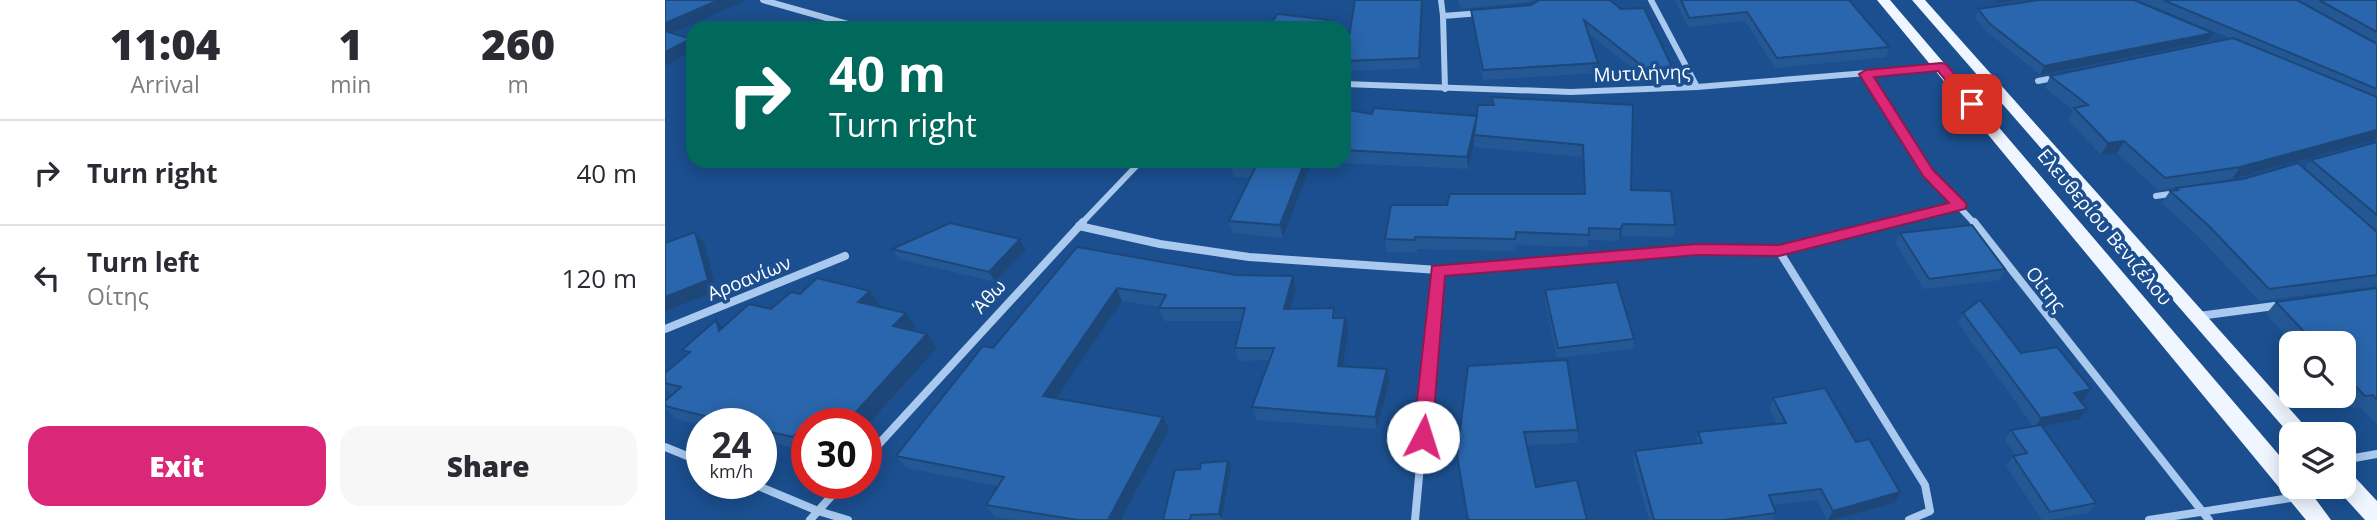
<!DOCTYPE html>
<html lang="en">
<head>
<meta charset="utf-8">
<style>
  body { margin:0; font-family:"Open Sans",sans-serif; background:#f7f7f7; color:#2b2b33; height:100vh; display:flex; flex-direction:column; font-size:26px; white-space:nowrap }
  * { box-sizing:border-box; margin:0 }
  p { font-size:23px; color:#7c7c81 }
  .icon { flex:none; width:38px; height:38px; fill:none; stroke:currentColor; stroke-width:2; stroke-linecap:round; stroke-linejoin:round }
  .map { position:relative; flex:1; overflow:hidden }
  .panel { display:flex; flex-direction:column; background:#fff; width:665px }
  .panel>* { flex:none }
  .hud { position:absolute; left:21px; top:21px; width:665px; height:147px; border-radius:21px; box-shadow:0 4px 18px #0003; background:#00695c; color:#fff; overflow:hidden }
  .controls { position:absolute; left:1614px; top:331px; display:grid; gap:14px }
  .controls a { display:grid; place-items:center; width:77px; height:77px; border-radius:14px; background:#fff; box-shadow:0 4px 18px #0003; font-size:35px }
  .speed { position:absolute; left:21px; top:408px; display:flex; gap:14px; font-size:35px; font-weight:700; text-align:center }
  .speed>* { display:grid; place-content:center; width:91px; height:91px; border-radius:50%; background:#fff; box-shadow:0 4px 18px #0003; line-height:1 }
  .speed small { font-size:18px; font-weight:400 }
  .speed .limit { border:10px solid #d22; background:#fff; color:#111 }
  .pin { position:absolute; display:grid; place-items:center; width:60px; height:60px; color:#fff; margin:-30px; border-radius:14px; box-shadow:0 4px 10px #0006 }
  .me { position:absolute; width:77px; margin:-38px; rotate:5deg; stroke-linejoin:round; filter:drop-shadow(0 0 5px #0008) }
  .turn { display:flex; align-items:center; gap:24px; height:147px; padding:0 28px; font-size:32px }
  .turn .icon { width:91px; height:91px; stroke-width:2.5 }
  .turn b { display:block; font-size:49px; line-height:60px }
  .eta { display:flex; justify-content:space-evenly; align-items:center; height:119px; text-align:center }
  .eta b { font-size:42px; font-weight:800; line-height:49px }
  .button { display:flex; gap:14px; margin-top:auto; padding:14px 28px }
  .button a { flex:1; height:80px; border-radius:21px; background:#db2777; color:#fff; font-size:28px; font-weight:800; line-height:80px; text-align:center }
  .button a+a { background:#f7f7f7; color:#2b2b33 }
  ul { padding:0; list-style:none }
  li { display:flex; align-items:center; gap:21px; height:105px; padding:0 28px; border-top:2px solid #e1e1e2 }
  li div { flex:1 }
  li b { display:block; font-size:26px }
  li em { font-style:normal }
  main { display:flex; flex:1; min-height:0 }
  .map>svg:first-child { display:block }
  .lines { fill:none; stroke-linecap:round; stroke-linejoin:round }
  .minor-far1 { stroke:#a9c9ee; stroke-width:6 }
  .minor { stroke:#a9c9ee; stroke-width:8 }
  .primary { fill:#f0f6ff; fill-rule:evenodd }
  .wall { fill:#245895 }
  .shaded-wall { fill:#1d4779 }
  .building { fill:#2a66ad; stroke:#1d4779; stroke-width:2 }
  .route { fill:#db2777; stroke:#8e194d; stroke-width:2 }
  .labels { text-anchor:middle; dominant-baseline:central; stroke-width:7; stroke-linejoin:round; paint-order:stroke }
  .street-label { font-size:19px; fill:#fff; stroke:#1b4f8f }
</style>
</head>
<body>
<main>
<section class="panel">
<div class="eta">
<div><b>11:04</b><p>Arrival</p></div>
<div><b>1</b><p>min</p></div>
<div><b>260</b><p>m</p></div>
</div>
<ul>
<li><svg class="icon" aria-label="right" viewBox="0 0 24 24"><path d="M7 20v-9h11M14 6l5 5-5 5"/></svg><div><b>Turn right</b></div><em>40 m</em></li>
<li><svg class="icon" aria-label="left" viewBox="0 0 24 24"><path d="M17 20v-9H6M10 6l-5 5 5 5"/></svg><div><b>Turn left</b><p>Οίτης</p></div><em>120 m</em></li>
</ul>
<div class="button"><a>Exit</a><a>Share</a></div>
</section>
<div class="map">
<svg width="1712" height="520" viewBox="0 0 1712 520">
  <rect width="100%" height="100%" fill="#1b4f8f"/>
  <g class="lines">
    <g class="minor-far1">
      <path d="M98,0l99,28"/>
      <path d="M776,0l2,16"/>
      <path d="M986,0l46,87"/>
      <path d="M1201,74l62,99 47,51"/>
      <path d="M1373,81l21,-4"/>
      <path d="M679,84l227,8 126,-5 243,-20"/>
      <path d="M780,89l-2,-73 38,-3"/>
      <path d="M1491,196l20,-3"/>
      <path d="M416,224l60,-63"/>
      <path d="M1220,224l75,-19"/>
    </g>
    <g class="minor">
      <path d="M1309,222l235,298"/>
      <path d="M414,226l81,18 89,13 189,13 259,-20 82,1 112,-29"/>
      <path d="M1114,251l146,234 5,26 -21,9"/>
      <path d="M1534,316l83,-11"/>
      <path d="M0,329l180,-73"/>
      <path d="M0,447l37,15"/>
      <path d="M201,458l217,-236"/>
      <path d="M1678,460l34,-6"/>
      <path d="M86,483l67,28 30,9"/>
      <path d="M145,520l33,-37"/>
      <path d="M750,520l23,-250"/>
      <path d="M1484,520l148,-23"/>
    </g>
    <g class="primary">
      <path d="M1212,0h13l401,469v17h15l25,34h-25z"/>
      <path d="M1247,0h13l387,434 -21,2z"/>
      <path d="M1678,471l8,2 26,28v19h-12l-30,-33 8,-1z"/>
    </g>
  </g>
  <g class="wall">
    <path d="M758,0l-3,68 -74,3 -1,-10z"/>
    <path d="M793,0h73l-3,2 -67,7z"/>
    <path d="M945,0l62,67 -1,9 -26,2 -57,-45 10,30 -1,10 -114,7 -11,-61 -1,-9 60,-5z"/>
    <path d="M1010,0h174l40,47 -3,10 -111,11 -30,-47 -57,6z"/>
    <path d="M1473,0h159l80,44v96h-2l-143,39 -74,11 -41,-37 -16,2 -33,-35 5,-10 -28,-22 5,-12 179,-38z"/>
    <path d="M1634,0h78v43z"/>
    <path d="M1313,9l230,32 -168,34 -54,-44 -11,-13z"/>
    <path d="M826,97l142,8 -2,85 44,35 -2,12 -52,-1 -2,5 -31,-1v7l-72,-2v6l-99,-2v3h-30l-2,-13 62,-34 137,-11 -1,-37 -109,-10v-5l-6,27 -126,-6 -2,5 -29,-4 -28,74 -50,-5 -4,-12 21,-43 -16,-1 -4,-12 2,-4h112v-52l28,5 105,2 15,-11z"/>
    <path d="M1712,142v144l-118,15 -59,-63 -38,-35 8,-12 5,-1 1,-2 128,-19 7,-9z"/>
    <path d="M1235,233l105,36 -5,11 -76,9 -28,-45z"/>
    <path d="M355,239l6,11 -31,32 -96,-23 -7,-10z"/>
    <path d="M412,247l159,28 57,1 3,13 -5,19h43l2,10 12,13 -6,35 47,16 -12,47 -121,-9 -4,-13 17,-47 -30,1 -4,-13 6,-27h-77l-5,-13 1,-1 -38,-6 -65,97 112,31 -48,91h-106l-20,-3 -9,-12 12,-19 -91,-18 -11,-12 97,-108z"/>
    <path d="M1712,288v136l-17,-17 -7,1 -12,-12h2v-53h-50l-27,-29 10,-12z"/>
    <path d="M880,290l89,49 -1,10 -76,9 -12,-58z"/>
    <path d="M205,291l10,14 -2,2 38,20 -4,4 25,17 -71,79v-3h-59l-1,27 -45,-11v-16h-59v1l-26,-6 -11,-10v-8l7,-6 -7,-7v-15l22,-19 -5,-4 34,-30 7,7 48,-18z"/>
    <path d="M1298,313l58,40 70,36 -7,11h-4l7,9 -7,10 -38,7 54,77 -8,10 -39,7h-7l-36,-54 7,-10 2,-1 -10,-15 6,-10 22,-4 -75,-103z"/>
    <path d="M803,366l110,64 -1,13 -50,2 9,42 51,33h-120l-10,-65z"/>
    <path d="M1108,398l83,44 39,61 -62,17h-6l-10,-20 -44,5 3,8 -3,7h-124l-16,-58 2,-11 61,-7 2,-12 79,-8 -7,-14z"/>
    <path d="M566,468l-8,52h-60z"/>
  </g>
  <g class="shaded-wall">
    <path d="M54,0h28l-82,36v-13z"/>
    <path d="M757,0h1l-3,68 -1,-10z"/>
    <path d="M1333,0h17l-19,3z"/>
    <path d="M664,20l1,8h-6z"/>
    <path d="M1548,33l-5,8 -168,34 4,-9z"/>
    <path d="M26,39l2,3v9l-28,15v-14z"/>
    <path d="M812,116l-3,19v7l-6,27 -1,-12z"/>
    <path d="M1712,130v8l-2,2 -143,39 8,-12z"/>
    <path d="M1459,141l-7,12 -16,2 7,-12z"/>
    <path d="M640,161h6v3l-28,74 -3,-13z"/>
    <path d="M673,161h4v2l-2,5z"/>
    <path d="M958,224l-2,12 -2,5 1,-12z"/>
    <path d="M30,232l9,11 13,48 -52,20v-14z"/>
    <path d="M355,239l6,11 -31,32 -6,-10z"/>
    <path d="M628,276l3,13 -9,32 -3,-12z"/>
    <path d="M452,288l5,13 -72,107 -7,-12z"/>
    <path d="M205,291l10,14 -12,11 -10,-14z"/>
    <path d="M241,313l10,14 -13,13 -10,-14z"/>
    <path d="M680,318l3,13 -7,47 -3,-12z"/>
    <path d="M51,320l13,14 -10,-3z"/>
    <path d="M262,334l10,14 -71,79v-3h-21z"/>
    <path d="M722,369l2,13 -12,47 -2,-12z"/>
    <path d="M1426,389l-7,11 -17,3 7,-10z"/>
    <path d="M1422,409l-7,10 -46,9 7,-10z"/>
    <path d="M498,417l6,12 -48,91h-13z"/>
    <path d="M139,426l3,4 -1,21 -13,-14z"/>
    <path d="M563,461l3,7 -9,52 -3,-6z"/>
    <path d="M1235,492l-5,11 -62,17h-5l5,-9z"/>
  </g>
  <g class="building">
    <path d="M0,0h54l-54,23z"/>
    <path d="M690,0h67l-3,58 -74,3z"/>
    <path d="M874,0h71l11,9 23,-1 28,59 -26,2 -62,-49 14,43 -115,7 -12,-60 60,-5z"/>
    <path d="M1016,0h168l40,47 -112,11 -30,-46 -58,6z"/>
    <path d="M1374,0h95l79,33 -169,33 -55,-43 -11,-14z"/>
    <path d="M1498,0h134l80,44v45z"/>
    <path d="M1654,0h58v32z"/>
    <path d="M613,14l51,6 -5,8h-57z"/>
    <path d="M0,31l26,8 -26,13z"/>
    <path d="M1568,38l144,59v33l-137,37 -75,11 -41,-37 -16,2 -34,-35 14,-3 -38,-29z"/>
    <path d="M826,97l142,8 -2,85 40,1 4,34 -52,-1 -3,5 -31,-1v7l-73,-3 -1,7 -100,-2v3l-30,-1 6,-34h56l3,-11h135l-2,-49 -109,-10 4,-30h16z"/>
    <path d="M709,108l103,8 -10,41 -123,-7v-41l28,5z"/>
    <path d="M1712,142v73l-66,-55z"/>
    <path d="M567,161h73l-25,64 -51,-4 27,-55 -26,-1z"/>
    <path d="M1633,163l79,69v43l-108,14 -60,-63 -39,-35 8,-1 -2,-2 67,-9z"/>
    <path d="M285,223l70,16 -31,33 -97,-23z"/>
    <path d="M1307,225l33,44 -76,10 -29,-46z"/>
    <path d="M30,232l13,48 -43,17v-54z"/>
    <path d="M412,247l159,28 57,1 -9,33 50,-1 -1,10h12l-7,48 49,3 -12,48 -123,-10 22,-59h-39l10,-40h-86l7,-13 -49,-7 -74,108 120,21 -55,103h-30l-92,-15 18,-28 -108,-21 87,-110 10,2z"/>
    <path d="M152,278l53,13 -12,11 48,11 -13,13 34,8 -82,90h-38v3l-3,-1 -11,11 -32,-7v-6h-25l-71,-18v-5l16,-14 -16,-4v-10l25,-21 -8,-2 34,-30 3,11 30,-27 22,5 20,-17 9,2z"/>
    <path d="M952,282l17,57 -76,9 -13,-58z"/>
    <path d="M1712,288v112l-4,-5 -8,1 -22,-23v-30h-28l-39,-41z"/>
    <path d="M1315,300l41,53 36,-6 34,42 -17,4 13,16 -46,9 -78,-105z"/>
    <path d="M902,360l11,70 -54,2 12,55 41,-7 10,40h-119l-11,-65 11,-89z"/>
    <path d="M1160,388l31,54 13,-3 31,53 -67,19 -12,-22 -52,6 7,18 -52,7h-70l-19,-69 67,-8 -4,-11 88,-9 -13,-25z"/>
    <path d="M1376,425l55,78 -46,9 -37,-56 14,-3 -16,-23z"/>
    <path d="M563,461l-9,53 -28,1 -1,5h-27l12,-50 25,-1 1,-6z"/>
  </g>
  <path class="route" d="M1276,63l5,1 31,37v6h-9l-30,-36 -64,6 59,93 32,32 2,3 -2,4 -186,47 -82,-1 -252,21 -13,161 -3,5 -6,3 -7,-3 -3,-5 19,-171 265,-22 82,1 170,-42 -26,-27 -64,-102 7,-4z"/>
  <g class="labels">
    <g class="street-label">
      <text transform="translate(977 73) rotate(-2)">Μυτιλήνης</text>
      <text transform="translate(1440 227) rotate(50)">Ελευθερίου Βενιζέλου</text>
      <text transform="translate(84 278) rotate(-22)">Αροανίων</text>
      <text transform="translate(1381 289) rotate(52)">Οίτης</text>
      <text transform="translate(324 296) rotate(-47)">Άθω</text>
    </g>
  </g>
</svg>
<div class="controls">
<a><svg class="icon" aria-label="search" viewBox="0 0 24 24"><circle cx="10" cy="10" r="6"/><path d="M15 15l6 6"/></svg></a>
<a><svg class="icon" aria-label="layers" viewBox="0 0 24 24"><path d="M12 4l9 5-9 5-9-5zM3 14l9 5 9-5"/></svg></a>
</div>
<div class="speed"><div>24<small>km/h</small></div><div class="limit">30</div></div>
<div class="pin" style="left:1307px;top:104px;background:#d93025"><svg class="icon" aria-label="arrive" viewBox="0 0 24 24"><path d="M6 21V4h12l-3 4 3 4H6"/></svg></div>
<svg class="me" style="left:758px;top:437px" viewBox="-20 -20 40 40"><circle r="19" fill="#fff"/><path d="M0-13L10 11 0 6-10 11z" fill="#db2777"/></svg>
<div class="hud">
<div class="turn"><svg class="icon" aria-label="right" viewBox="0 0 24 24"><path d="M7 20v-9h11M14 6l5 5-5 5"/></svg><div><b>40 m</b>Turn right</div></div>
</div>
</div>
</main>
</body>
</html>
